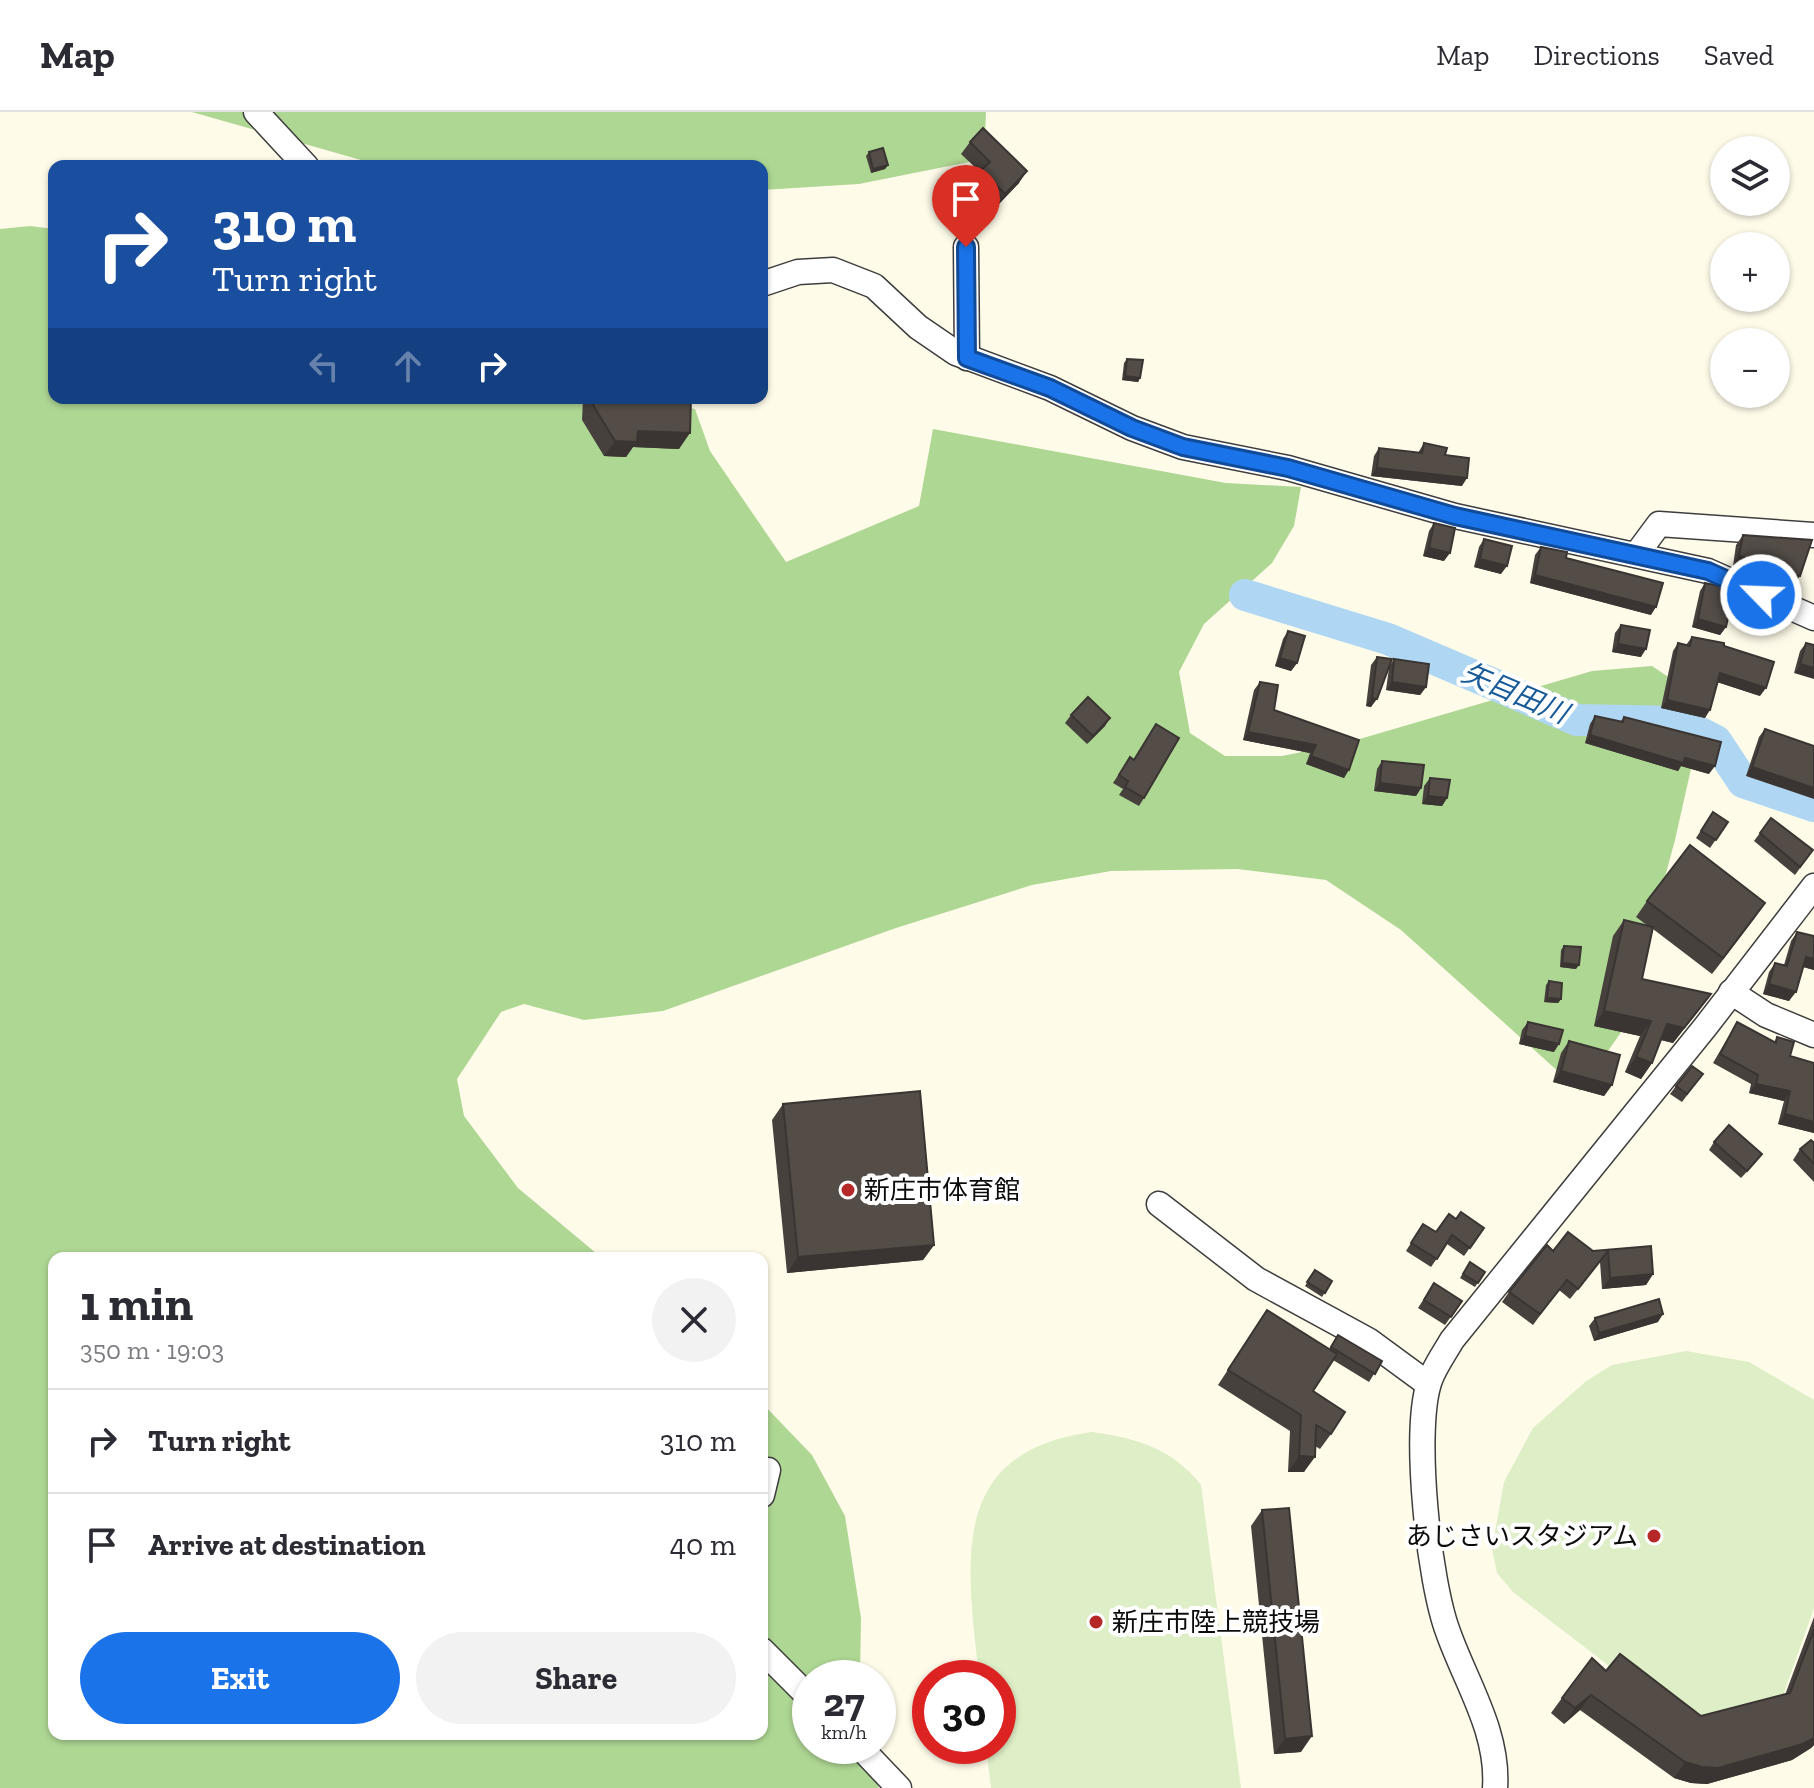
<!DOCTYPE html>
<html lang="en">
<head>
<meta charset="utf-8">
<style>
  body { margin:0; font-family:"Zilla Slab","Noto Sans JP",serif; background:#f2f2f3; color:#2b2b33; height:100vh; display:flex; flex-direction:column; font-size:30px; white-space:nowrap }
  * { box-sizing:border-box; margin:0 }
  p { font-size:26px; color:#7c7c81 }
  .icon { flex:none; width:44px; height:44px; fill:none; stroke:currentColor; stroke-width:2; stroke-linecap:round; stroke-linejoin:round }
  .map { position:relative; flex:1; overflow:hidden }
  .side { position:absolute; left:48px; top:1140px; width:720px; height:488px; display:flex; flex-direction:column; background:#fff; border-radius:16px; box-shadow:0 2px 6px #0004 }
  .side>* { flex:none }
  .banner { position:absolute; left:48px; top:48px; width:720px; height:244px; border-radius:16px; box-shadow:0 2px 6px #0004; background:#1a4fa0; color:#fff; overflow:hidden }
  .fabs { position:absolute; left:1710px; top:24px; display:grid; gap:16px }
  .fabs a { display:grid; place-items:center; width:80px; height:80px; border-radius:50%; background:#fff; box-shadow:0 2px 6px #0004; font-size:40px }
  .speed { position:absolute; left:792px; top:1548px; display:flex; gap:16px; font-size:40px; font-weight:700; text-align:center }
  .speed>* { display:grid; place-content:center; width:104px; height:104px; border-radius:50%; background:#fff; box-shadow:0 2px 6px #0004; line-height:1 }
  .speed small { font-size:20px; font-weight:400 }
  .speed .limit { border:12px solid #d22; background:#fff; color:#111 }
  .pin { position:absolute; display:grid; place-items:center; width:68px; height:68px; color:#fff; margin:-82px -34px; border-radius:50% 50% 50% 0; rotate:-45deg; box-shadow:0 0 8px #0007 }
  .pin .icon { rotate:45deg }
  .me { position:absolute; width:88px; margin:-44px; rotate:294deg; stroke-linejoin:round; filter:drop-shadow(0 0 6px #0008) }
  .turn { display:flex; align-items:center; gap:28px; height:168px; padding:0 32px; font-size:36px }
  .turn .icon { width:104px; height:104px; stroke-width:2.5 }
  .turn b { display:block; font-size:56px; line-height:68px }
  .lanes { display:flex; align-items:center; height:76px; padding:0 32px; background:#0003; justify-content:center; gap:40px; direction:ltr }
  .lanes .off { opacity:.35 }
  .round { display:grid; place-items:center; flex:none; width:84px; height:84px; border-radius:42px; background:#f2f2f3 }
  .overview { display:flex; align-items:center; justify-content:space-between; height:136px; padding:0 32px }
  h1 { font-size:48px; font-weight:700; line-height:60px }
  .action { display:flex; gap:16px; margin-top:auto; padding:16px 32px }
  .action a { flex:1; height:92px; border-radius:48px; background:#1a73e8; color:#fff; font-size:32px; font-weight:700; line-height:92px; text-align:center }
  .action a+a { background:#f2f2f3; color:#2b2b33 }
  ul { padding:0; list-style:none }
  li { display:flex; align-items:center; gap:24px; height:104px; padding:0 32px; border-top:2px solid #e1e1e2 }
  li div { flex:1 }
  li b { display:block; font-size:30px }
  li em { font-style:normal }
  header { display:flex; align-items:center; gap:48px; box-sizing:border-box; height:112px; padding:0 40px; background:#fff; border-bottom:2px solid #e1e1e2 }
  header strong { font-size:38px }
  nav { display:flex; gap:44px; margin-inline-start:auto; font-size:28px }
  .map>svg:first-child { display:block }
  .forest { fill:#afd794 }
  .pitch { fill:#deeec6 }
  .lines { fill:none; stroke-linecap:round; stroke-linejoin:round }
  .river { stroke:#afd7f4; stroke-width:32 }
  .minor-casing { stroke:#3e3e3e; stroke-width:27 }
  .minor { stroke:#fff; stroke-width:24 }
  .wall { fill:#47413d }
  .shaded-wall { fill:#3a3532 }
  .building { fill:#534c47; stroke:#3a3532; stroke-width:2 }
  .route-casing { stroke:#114b97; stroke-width:20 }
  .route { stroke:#1a73e8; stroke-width:14 }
  .poi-dot { fill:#b62727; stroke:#fff; stroke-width:3 }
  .labels { text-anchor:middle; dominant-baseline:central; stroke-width:8; stroke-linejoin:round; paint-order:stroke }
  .poi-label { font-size:26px; fill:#0b0b0b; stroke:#fff; text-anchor:start }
  .water-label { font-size:28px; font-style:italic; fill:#185a98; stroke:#fff }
</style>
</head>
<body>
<header>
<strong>Map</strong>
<nav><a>Map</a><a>Directions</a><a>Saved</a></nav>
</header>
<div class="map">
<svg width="1814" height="1676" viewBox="0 0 1814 1676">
  <rect width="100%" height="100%" fill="#fffbe9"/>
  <g class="forest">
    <path d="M192,0h794l-2,47 -125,25 -97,6v-24h-380z"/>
    <path d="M30,114l24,3v169h593l48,11 15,42 76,111 133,-56 14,-77 293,54 75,4 -7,39 -22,37 -68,61 -25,48 11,61 35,23h57l64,-13 246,-72 60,-5 54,36 -31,138 -51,188 -44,63 -179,-161 -75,-50 -89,-11 -126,2 -79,14 -136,43 -233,83 -79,9 -60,-16 -23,8 -44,67 7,37 54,72 84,70h-548v476h708v-331l50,52 33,61 16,102 -1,60h-50v68h49l20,42h-879v-1559z"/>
  </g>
  <g class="pitch">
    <path d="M1686,1239l63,11 65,38v208l-35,99 -88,22 -178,-137 -16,-19 -5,-24 12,-67 29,-54 52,-46 27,-17z"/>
    <path d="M1092,1320c44,6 80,16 109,53l40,303h-250l-5,-42h12v-68h-19c-11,-111 -35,-226 113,-246z"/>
  </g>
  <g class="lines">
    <path class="river" d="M1245,483l143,44 189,81 102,2 37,19 27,41 71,24"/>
    <defs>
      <g id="minor">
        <path d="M256,0l50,54"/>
        <path d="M966,135l1,111"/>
        <path d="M762,172l36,-12 35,-2 41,16 44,41 38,26 94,35 82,40 51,19 105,21 167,48 253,55 106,47"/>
        <path d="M1636,443l23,-31 155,11"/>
        <path d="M1731,880l35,23 48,20"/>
        <path d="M1159,1092l97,75 112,61 60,44"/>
        <path d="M762,1383l6,-25"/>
        <path d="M762,1538l48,48"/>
        <path d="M859,1634l40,42"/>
        <path d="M1495,1676c4,-56 -29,-105 -47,-156 -19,-50 -35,-198 -19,-249 4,-14 15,-29 23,-43l254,-314 108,-140"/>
      </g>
    </defs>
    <use href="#minor" class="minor-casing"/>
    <use href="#minor" class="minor"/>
  </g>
  <g class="wall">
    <path d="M970,30l49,41 -22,23 -24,-24 7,-10 -19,-18z"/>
    <path d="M869,40l19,13 -3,4 -14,4 -5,-17z"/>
    <path d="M1127,247l13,19 -2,4 -16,-2 2,-17z"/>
    <path d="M583,286h108l-12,51 -46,-2 -7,10 -22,-1 -22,-36z"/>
    <path d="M1424,331l21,12 17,31 -91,-10 3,-20 5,-8 39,5z"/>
    <path d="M1434,411l10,38 -21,-5 6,-25z"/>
    <path d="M1743,423l50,51 -30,-7 1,-4 -31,-9 3,-21z"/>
    <path d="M1484,427l17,35 -27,-7 5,-20z"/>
    <path d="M1541,435l25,11 85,57 -121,-32 5,-28z"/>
    <path d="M1705,471l21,44 -6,8 -28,-8 8,-36z"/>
    <path d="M1621,513l20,32 -29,-5 3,-19z"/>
    <path d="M1288,519l9,32 -6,8 -16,-5 8,-27z"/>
    <path d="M1692,525l32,9 36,50 -43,-14 -12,36 -44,-10 12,-57 5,-8 8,2z"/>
    <path d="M1806,531l8,2 -20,28 6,-22z"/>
    <path d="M1377,545l12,10 5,-8 32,28 -6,8 -34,-5 3,-22 -18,39 -5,-1 5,-41z"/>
    <path d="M1260,570l14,28 85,30 -15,38 -38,-14 4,-11 -67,-13 11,-50z"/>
    <path d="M1071,603l34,11 -18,18 -22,-21z"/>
    <path d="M1595,604l25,6 4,-5 85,57 -28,-8 -3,5 -93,-28 5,-19z"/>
    <path d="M1765,617l49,17 -68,30 13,-39z"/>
    <path d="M1130,645l14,41 -5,8 -20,-11 4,-6 -10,-6z"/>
    <path d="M1382,649l39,27 -5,8 -42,-5 3,-22z"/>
    <path d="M1430,666l17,20 -5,8 -20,-2 2,-18z"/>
    <path d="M1713,700l15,10 -18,26 -14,-10z"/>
    <path d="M1771,706l42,32 -18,25 -41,-34z"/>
    <path d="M1647,789l118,2 -53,71 -59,-45 -11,50 58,30 -27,34 -12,-3 -9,23 -11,16 -16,-7 15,-36 -46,-10 19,-90 11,-16 24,6 -12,-9z"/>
    <path d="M1797,820l17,38 -11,-3 -14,34 -26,-7 6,-22 6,-9 9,2 7,-24z"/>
    <path d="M1564,834l12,23 -16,-2 1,-17z"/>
    <path d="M1549,869l12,18 -3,4 -14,-1 2,-17z"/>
    <path d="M1528,910l26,30 -35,-8 3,-14z"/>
    <path d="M1737,910l37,20 3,-5 13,19 24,7v70l-36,-9 6,-23 -35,-8 2,-9 -38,-21z"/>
    <path d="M1569,929l43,44 -8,11 -51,-14 8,-29z"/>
    <path d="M1703,962l-21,28 -12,-8 6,-8z"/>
    <path d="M783,992l151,141 -11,15 -136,13 -15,-153z"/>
    <path d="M1714,1030l42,20 -15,16 -32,-28z"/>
    <path d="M1814,1031v39l-21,-22 7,-11z"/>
    <path d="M1456,1107l28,9 -20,28 -17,-12 -16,23 -25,-16 17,-27 13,8z"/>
    <path d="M1651,1134l2,28 -7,11 -44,4 -2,-27 -30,37 -11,-9 -26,35 -31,-23 7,-10 44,-41h40z"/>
    <path d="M1470,1150l15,10 -10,15 -15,-9z"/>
    <path d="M1315,1158l17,11 -10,16 -17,-11z"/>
    <path d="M1434,1171l28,18 -17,24 -27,-17z"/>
    <path d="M1267,1198l62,39 9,-14 44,26 -13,21 -36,-22 -20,31 18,43 -11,15 -5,-3 -11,26h-16l2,-41 -72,-46z"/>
    <path d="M1595,1206l63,4 -64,19 -5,-15z"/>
    <path d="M1262,1398l39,242 -27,2 -23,-228z"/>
    <path d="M1814,1505v128l-3,3 -19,12 -85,24 -16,-1 -17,-5 -94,-68 -16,14 -13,-11 11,-15 44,-27 95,45 84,-21z"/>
  </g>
  <g class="shaded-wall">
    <path d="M888,53l-3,4 -14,4 2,-4z"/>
    <path d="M1027,59l-8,12 -22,23 8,-12z"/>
    <path d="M1125,264l15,2 -2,4 -16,-2z"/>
    <path d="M638,319l52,2 -11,16 -46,-2 -7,10 -22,-1 11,-15z"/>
    <path d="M1377,356l90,10 -5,8 -91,-10z"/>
    <path d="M1429,436l21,5 -6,8 -21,-5z"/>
    <path d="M1739,444l32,9 -7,10 -31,-9z"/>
    <path d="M1480,447l27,7 -6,8 -27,-7z"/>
    <path d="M1770,457l30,7 -7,10 -30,-7z"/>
    <path d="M1535,463l121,32 -5,8 -121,-32z"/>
    <path d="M1698,507l28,8 -6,8 -28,-8z"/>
    <path d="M1768,510l13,4 -3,4 -13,-4z"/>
    <path d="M1618,532l28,5 -5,8 -29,-5z"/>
    <path d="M1280,546l17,5 -6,8 -16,-5z"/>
    <path d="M1800,552l14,4v11l-20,-6z"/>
    <path d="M1720,561l46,15 -6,8 -46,-15z"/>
    <path d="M1392,570l34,5 -6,8 -34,-5z"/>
    <path d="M1372,586l5,1 -6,8 -5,-1z"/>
    <path d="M1667,588l43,10 -5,8 -44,-10z"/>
    <path d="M1110,606l-5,8 -18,18 6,-8z"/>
    <path d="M1248,620l68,13 -6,8 -67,-13z"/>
    <path d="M1590,623l125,31 -6,8 -28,-8 -3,5 -93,-28z"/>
    <path d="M1311,644l38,14 -5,8 -38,-14z"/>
    <path d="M1752,655l62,21v11l-68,-23z"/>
    <path d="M1380,671l41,5 -5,8 -42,-5z"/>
    <path d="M1428,684l19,2 -5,8 -20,-2z"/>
    <path d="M1765,791l-11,16 -42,55 11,-16z"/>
    <path d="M1806,845l8,2v11l-14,-4z"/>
    <path d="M1562,851l17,2 -3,4 -16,-2z"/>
    <path d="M1769,872l27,8 -7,9 -26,-7z"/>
    <path d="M1711,882l-38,49 -16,-4 10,-15z"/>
    <path d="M1547,886l14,1 -3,4 -14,-1z"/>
    <path d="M1604,899l47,10 -11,15 -46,-10z"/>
    <path d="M1525,924l34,8 -5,8 -35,-8z"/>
    <path d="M1636,945l16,6 -11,16 -16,-7z"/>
    <path d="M1561,959l51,14 -8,11 -51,-14z"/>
    <path d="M1756,972l34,7 -6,10 -35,-8z"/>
    <path d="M1785,1002l29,8v11l-36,-9z"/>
    <path d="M934,1133l-11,15 -136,13 11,-16z"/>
    <path d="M1653,1162l-7,11 -44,4 8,-11z"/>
    <path d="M1663,1202l-5,8 -64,19 5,-8z"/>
    <path d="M1299,1344l16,1 -11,15h-16z"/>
    <path d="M1591,1583l-11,15 -16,14 11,-16z"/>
    <path d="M1312,1624l-11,16 -27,2 11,-15z"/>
    <path d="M1814,1626v7l-3,3 -19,12 -85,24 -16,-1 -17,-5 11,-16z"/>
  </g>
  <g class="building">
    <path d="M983,16l44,43 -22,23 -24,-24 9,-8 -20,-20z"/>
    <path d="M883,36l5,17 -15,4 -4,-17z"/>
    <path d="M1127,247l16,1 -3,18 -15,-2z"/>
    <path d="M594,286h97l-1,35 -52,-2 -1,11 -22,-1 -22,-36z"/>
    <path d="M1424,331l23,5 -2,7 24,3 -2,20 -90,-10 2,-20 43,5z"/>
    <path d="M1434,411l21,5 -5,25 -21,-5z"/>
    <path d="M1743,423l69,5 -12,36 -30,-7 1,-4 -32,-9z"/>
    <path d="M1484,427l28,7 -5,20 -27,-7z"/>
    <path d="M1541,435l26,5 -1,6 97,25 -7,24 -121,-32z"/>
    <path d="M1705,471l29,6 -8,38 -28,-8z"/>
    <path d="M1772,498l12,6 -3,10 -13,-4z"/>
    <path d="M1621,513l29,5 -4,19 -28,-5z"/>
    <path d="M1288,519l17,5 -8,27 -17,-5z"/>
    <path d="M1692,525l32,6v3l50,16 -8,26 -46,-15 -10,37 -43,-10 11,-57 12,3z"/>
    <path d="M1806,531l8,2v23l-14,-4z"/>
    <path d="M1377,545l15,2 -15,40 -5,-1z"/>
    <path d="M1394,547l35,5 -3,23 -34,-5z"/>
    <path d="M1260,570l18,3 -4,25 85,30 -10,30 -38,-14 5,-11 -68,-13z"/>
    <path d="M1088,585l22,21 -17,18 -22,-21z"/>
    <path d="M1595,604l28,6 1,-5 97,25 -6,24 -30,-8 -2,5 -93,-28z"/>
    <path d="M1156,612l23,14 -35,60 -19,-11 3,-6 -9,-6 11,-18 4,3z"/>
    <path d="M1765,617l49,17v42l-62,-21z"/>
    <path d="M1382,649l42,4 -3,23 -41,-5z"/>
    <path d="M1430,666l20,2 -3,18 -19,-2z"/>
    <path d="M1713,700l15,10 -12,18 -15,-9z"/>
    <path d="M1771,706l42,32 -13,17 -40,-34z"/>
    <path d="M1690,733l75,58 -42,55 -76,-57z"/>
    <path d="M1624,808l29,7 -11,52 69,15 -27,34 -17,-4 -15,39 -16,-6 15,-36 -47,-10z"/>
    <path d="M1797,820l17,4v23l-8,-2 -10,35 -27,-8 6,-21 12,3z"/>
    <path d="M1564,834l17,1 -2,18 -17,-2z"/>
    <path d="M1549,869l13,2 -1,16 -14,-1z"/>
    <path d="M1528,910l35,8 -4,14 -34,-8z"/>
    <path d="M1737,910l39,21 1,-6 17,5 -4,14 24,7v59l-29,-8 5,-23 -34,-7 2,-9 -38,-21z"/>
    <path d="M1569,929l51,14 -8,30 -51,-14z"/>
    <path d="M1692,954l11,8 -16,20 -11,-8z"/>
    <path d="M920,979l14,154 -136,12 -15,-153z"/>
    <path d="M1729,1013l33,29 -15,17 -33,-29z"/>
    <path d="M1811,1028l3,3v21l-14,-15z"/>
    <path d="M1461,1100l23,16 -14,20 -18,-13 -15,24 -26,-16 12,-19 13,8 13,-18 7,5z"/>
    <path d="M1568,1120l25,19 58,-5 2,28 -43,4 -2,-27 -30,38 -11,-9 -27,34 -31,-22 38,-47 6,6z"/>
    <path d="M1470,1150l15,10 -7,11 -15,-9z"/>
    <path d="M1315,1158l17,11 -7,12 -18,-11z"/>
    <path d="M1434,1171l28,18 -11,16 -27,-17z"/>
    <path d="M1659,1187l4,15 -64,19 -4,-15z"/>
    <path d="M1267,1198l70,44 -24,37 32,21 -14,22 -15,-9 -1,32 -16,-1 2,-41 -73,-45z"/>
    <path d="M1338,1223l44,26 -7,13 -44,-27z"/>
    <path d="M1289,1396l23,228 -27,3 -23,-229z"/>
    <path d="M1814,1518v108l-11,6 -85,24 -16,-1 -17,-5 -94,-67 -16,13 -13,-10 30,-40 14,13 14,-17 81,62 89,-23z"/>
  </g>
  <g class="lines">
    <defs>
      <path id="route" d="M966,135l1,111 83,30 82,40 51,19 105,21 167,48 253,55 53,24"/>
    </defs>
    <use href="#route" class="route-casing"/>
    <use href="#route" class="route"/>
  </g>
  <g class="poi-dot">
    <circle cx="848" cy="1078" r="8"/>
    <circle cx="1654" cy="1424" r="8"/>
    <circle cx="1096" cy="1510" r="8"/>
  </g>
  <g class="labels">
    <g class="poi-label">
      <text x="864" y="1078">新庄市体育館</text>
      <text x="1638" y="1424" text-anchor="end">あじさいスタジアム</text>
      <text x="1112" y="1510">新庄市陸上競技場</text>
    </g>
    <g class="water-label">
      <text transform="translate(1515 581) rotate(23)">矢目田川</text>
    </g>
  </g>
</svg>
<div class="fabs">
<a><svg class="icon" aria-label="layers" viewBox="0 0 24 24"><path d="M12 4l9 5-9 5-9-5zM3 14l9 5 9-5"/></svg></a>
<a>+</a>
<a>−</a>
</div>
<div class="speed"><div>27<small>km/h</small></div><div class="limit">30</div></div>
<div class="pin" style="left:966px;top:135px;background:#d93025"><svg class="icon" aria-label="arrive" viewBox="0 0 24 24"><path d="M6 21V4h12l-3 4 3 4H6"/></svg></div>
<svg class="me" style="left:1761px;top:483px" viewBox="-20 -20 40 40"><circle r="17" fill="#1a73e8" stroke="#fff" stroke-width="3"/><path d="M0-11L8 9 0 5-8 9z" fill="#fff"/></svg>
<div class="banner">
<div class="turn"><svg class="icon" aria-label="right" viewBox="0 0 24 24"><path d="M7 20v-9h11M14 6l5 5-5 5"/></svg><div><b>310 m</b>Turn right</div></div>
<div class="lanes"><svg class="icon off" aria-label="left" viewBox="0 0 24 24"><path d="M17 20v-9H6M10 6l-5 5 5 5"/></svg><svg class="icon off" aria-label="ahead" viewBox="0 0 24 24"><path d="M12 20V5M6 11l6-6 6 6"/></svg><svg class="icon" aria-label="right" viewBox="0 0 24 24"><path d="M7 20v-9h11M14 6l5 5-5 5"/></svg></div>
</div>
<section class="side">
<div class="overview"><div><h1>1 min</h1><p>350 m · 19:03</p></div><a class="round"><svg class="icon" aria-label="close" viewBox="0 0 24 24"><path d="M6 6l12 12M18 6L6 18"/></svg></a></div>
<ul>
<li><svg class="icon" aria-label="right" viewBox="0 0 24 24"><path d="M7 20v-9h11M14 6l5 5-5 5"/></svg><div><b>Turn right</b></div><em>310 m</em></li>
<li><svg class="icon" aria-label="arrive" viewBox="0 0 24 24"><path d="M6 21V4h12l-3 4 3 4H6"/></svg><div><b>Arrive at destination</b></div><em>40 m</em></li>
</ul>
<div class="action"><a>Exit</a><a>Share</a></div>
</section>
</div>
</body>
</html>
